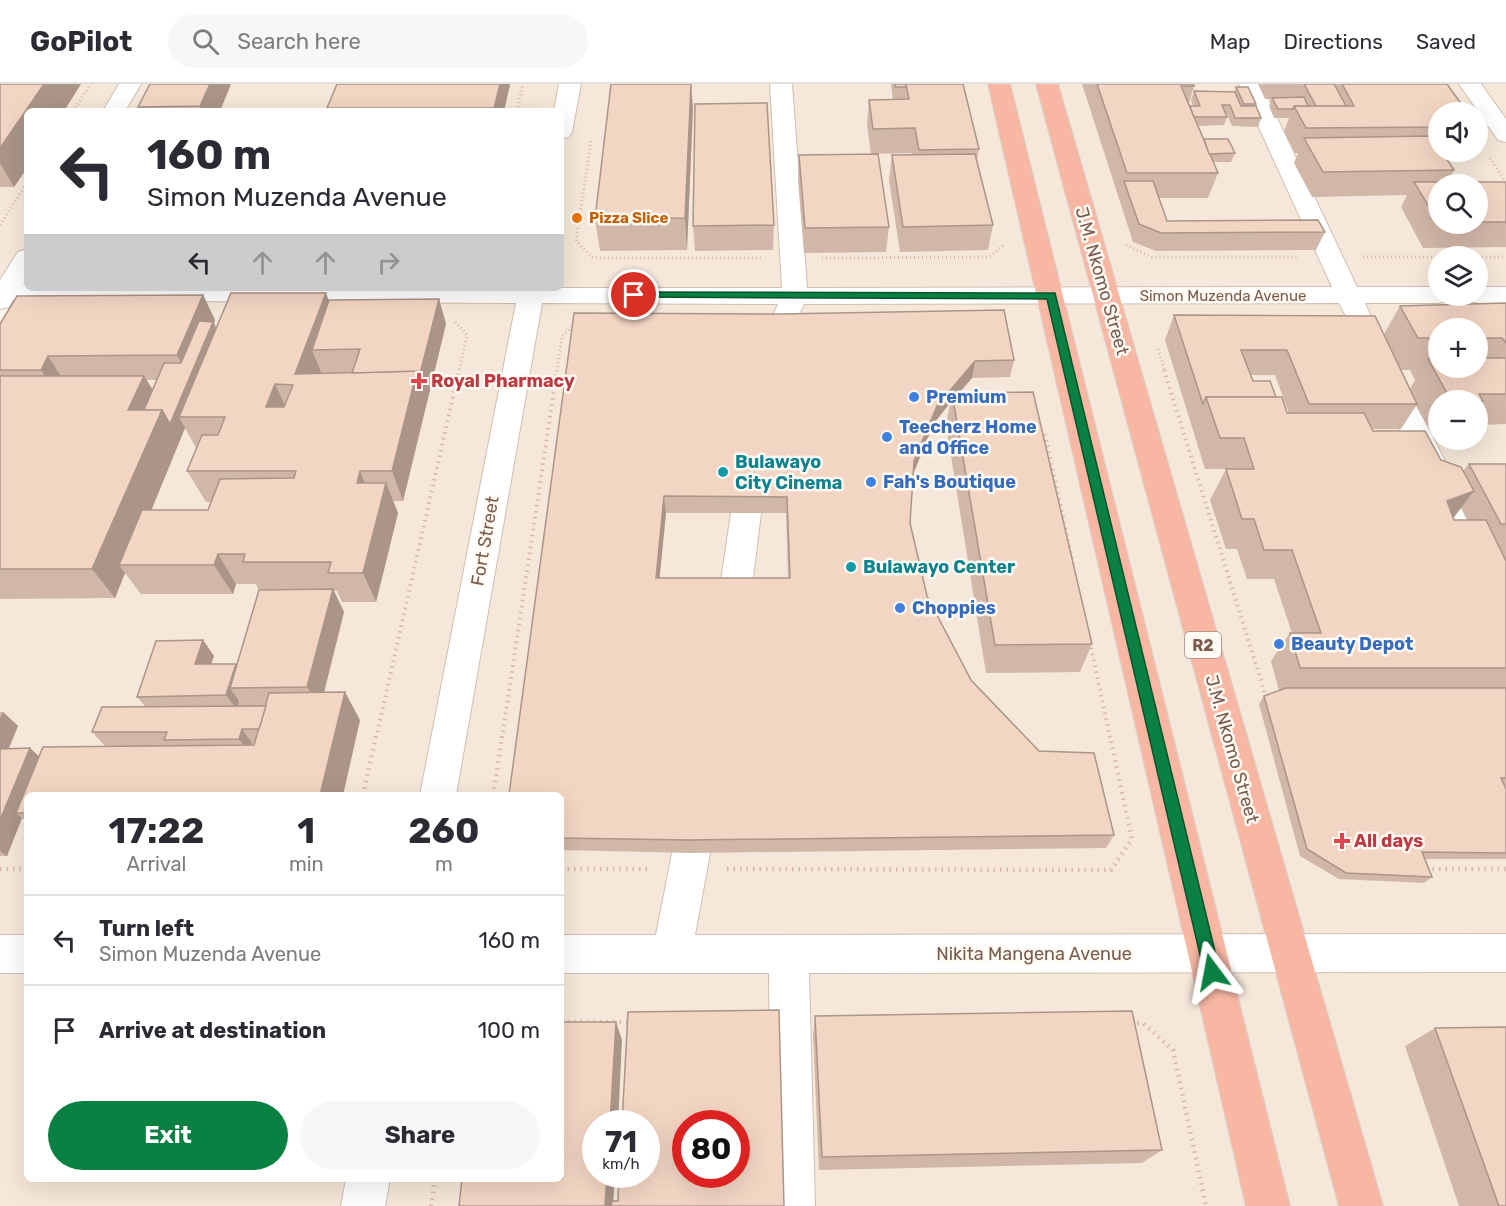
<!DOCTYPE html>
<html lang="en">
<head>
<meta charset="utf-8">
<style>
  body { margin:0; font-family:Rubik,sans-serif; background:#f7f7f7; color:#2b2b33; height:100vh; display:flex; flex-direction:column; font-size:22px; white-space:nowrap }
  * { box-sizing:border-box; margin:0 }
  p { font-size:20px; color:#7c7c81 }
  .icon { flex:none; width:33px; height:33px; fill:none; stroke:currentColor; stroke-width:2; stroke-linecap:round; stroke-linejoin:round }
  .map { position:relative; flex:1; overflow:hidden }
  .side { position:absolute; left:24px; top:708px; width:540px; height:390px; display:flex; flex-direction:column; background:#fff; border-radius:9px; box-shadow:0 6px 24px #0002 }
  .side>* { flex:none }
  .guide { position:absolute; left:24px; top:24px; width:540px; height:183px; border-radius:9px; box-shadow:0 6px 24px #0002; background:#fff; color:#2b2b33; overflow:hidden }
  .buttons { position:absolute; left:1428px; top:18px; display:grid; gap:12px }
  .buttons a { display:grid; place-items:center; width:60px; height:60px; border-radius:50%; background:#fff; box-shadow:0 6px 24px #0002; font-size:30px }
  .speed { position:absolute; left:582px; top:1026px; display:flex; gap:12px; font-size:30px; font-weight:700; text-align:center }
  .speed>* { display:grid; place-content:center; width:78px; height:78px; border-radius:50%; background:#fff; box-shadow:0 6px 24px #0002; line-height:1 }
  .speed small { font-size:15px; font-weight:400 }
  .speed .limit { border:9px solid #d22; background:#fff; color:#111 }
  .pin { position:absolute; display:grid; place-items:center; width:51px; height:51px; color:#fff; margin:-26px; border:3px solid #fff; border-radius:50%; box-shadow:0 2px 6px #0007 }
  .me { position:absolute; width:66px; margin:-33px; rotate:347deg; stroke-linejoin:round; filter:drop-shadow(0 0 4px #0008) }
  .turn { display:flex; align-items:center; gap:21px; height:126px; padding:0 24px; font-size:27px }
  .turn .icon { width:78px; height:78px; stroke-width:2.5 }
  .turn b { display:block; font-size:42px; line-height:51px }
  .lanes { display:flex; align-items:center; height:57px; padding:0 24px; background:#0003; justify-content:center; gap:30px; direction:ltr }
  .lanes .off { opacity:.35 }
  .eta { display:flex; justify-content:space-evenly; align-items:center; height:102px; text-align:center }
  .eta b { font-size:36px; font-weight:700; line-height:42px }
  .button { display:flex; gap:12px; margin-top:auto; padding:12px 24px }
  .button a { flex:1; height:69px; border-radius:36px; background:#0b8043; color:#fff; font-size:24px; font-weight:700; line-height:69px; text-align:center }
  .button a+a { background:#f7f7f7; color:#2b2b33 }
  ul { padding:0; list-style:none }
  li { display:flex; align-items:center; gap:18px; height:90px; padding:0 24px; border-top:2px solid #e1e1e2 }
  li div { flex:1 }
  li b { display:block; font-size:22px }
  li em { font-style:normal }
  header { display:flex; align-items:center; gap:36px; box-sizing:border-box; height:84px; padding:0 30px; background:#fff; border-bottom:2px solid #e1e1e2 }
  header strong { font-size:28px }
  nav { display:flex; gap:33px; margin-inline-start:auto; font-size:21px }
  .search { width:420px; height:54px; background:#f7f7f7; display:flex; align-items:center; gap:15px; box-sizing:border-box; padding:0 21px; border-radius:33px; color:#7c7c81; font-size:22px }
  .map>svg:first-child { display:block }
  .residential { fill:#f5e8da; fill-rule:evenodd }
  .lines { fill:none; stroke-linecap:round; stroke-linejoin:round }
  .minor-casing { stroke:#d1beb0; stroke-width:2 }
  .highway-casing { stroke:#dad1cd; stroke-width:2 }
  .path-far2 { stroke:#d9b8a5; stroke-width:3; stroke-dasharray:1 3; stroke-linecap:butt }
  .path-far1 { stroke:#d9b8a5; stroke-width:4; stroke-dasharray:1.5 4.5; stroke-linecap:butt }
  .path { stroke:#d9b8a5; stroke-width:4.5; stroke-dasharray:1.5 5; stroke-linecap:butt }
  .minor { fill:#fff; fill-rule:evenodd }
  .highway { fill:#f7b7a3; fill-rule:evenodd }
  .wall { fill:#d1b7a8; fill-rule:evenodd }
  .shaded-wall { fill:#aa9588 }
  .building { fill:#f3d5c3; stroke:#aa9588; stroke-width:1.5; fill-rule:evenodd }
  .route { fill:#0b8043; stroke:#07532c; stroke-width:1.5 }
  .food-dot { fill:#e8710a; stroke:#fffaf3; stroke-width:2 }
  .health-dot { fill:#e0444e; stroke:#fffaf3; stroke-width:2 }
  .shop-dot { fill:#3f7fe0; stroke:#fffaf3; stroke-width:2 }
  .culture-dot { fill:#0f9aa8; stroke:#fffaf3; stroke-width:2 }
  .labels { text-anchor:middle; dominant-baseline:central; stroke-width:5; stroke-linejoin:round; paint-order:stroke }
  .far-food-label { font-size:15px; font-weight:bold; fill:#c56008; stroke:#fffaf3; text-anchor:start }
  .far-street-label { font-size:15px; fill:#7a5c4d; stroke:#fffaf3 }
  .shield { fill:#fffaf3; stroke:#a28b7f; stroke-width:1.5 }
  .shield-label { font-size:16px; font-weight:bold; fill:#7a5c4d }
  .street-label { font-size:18px; fill:#7a5c4d; stroke:#fffaf3 }
  .health-label { font-size:18px; font-weight:bold; fill:#be3a42; stroke:#fffaf3; text-anchor:start }
  .shop-label { font-size:18px; font-weight:bold; fill:#366cbe; stroke:#fffaf3; text-anchor:start }
  .culture-label { font-size:18px; font-weight:bold; fill:#0d838f; stroke:#fffaf3; text-anchor:start }
</style>
</head>
<body>
<header>
<strong>GoPilot</strong>
<div class="search"><svg class="icon" aria-label="search" viewBox="0 0 24 24"><circle cx="10" cy="10" r="6"/><path d="M15 15l6 6"/></svg>Search here</div>
<nav><a>Map</a><a>Directions</a><a>Saved</a></nav>
</header>
<div class="map">
<svg width="1506" height="1122" viewBox="0 0 1506 1122">
  <rect width="100%" height="100%" fill="#fdf6ec"/>
  <path class="residential" d="M0,0h1506v1122h-1506v-883l22,-35 -22,-1zM27,27h534v177h-534zM1438,28h40v40h-40zM1438,100h40v40h-40zM1438,172h40v40h-40zM1438,244h40v40h-40zM1438,316h40v40h-40zM27,711h534v384h-534zM596,1040h50v50h-50zM686,1040h50v50h-50z"/>
  <g class="lines">
    <defs>
      <g id="minor">
        <path d="M119,0h22l-16,27h-22z"/>
        <path d="M559,0h22l-9,48 -3,5 -8,2v-28h-7z"/>
        <path d="M770,0h22l15,204 525,-1 -93,-203h22l96,203h81v9h13l-4,5 -9,2h-73l5,11 -4,6 -9,2 -9,-2 -9,-17 -535,1 -9,18 -9,2 -9,-2 -4,-6 5,-12 -236,-1 -86,492h-36l96,-492 -503,-3 -4,7 -9,2v-29l18,-28 9,-3v29l-4,6h4v4h755z"/>
        <path d="M1459,0h22l25,35v23l-8,-2z"/>
        <path d="M1478,203h28v16h-28l-9,-2 -4,-5h13z"/>
        <path d="M1388,283l10,2 4,7 104,206v45l-11,-4 -121,-247 4,-7z"/>
        <path d="M746,418l11,3 4,8 -10,81 -5,9 -11,4 -11,-4 -5,-9 12,-81 4,-8z"/>
        <path d="M691,752l13,5 6,12 -15,82 811,-1v38l-697,1 6,233h-44l-2,-233h-208v-38h95l16,-82 6,-12z"/>
        <rect x="0" y="851" width="27" height="38"/>
        <path d="M346,1095h44l-5,27h-44z"/>
      </g>
      <g id="highway">
        <path d="M988,0h22l280,1122h-44z"/>
        <path d="M1036,0h22l325,1122h-44z"/>
      </g>
    </defs>
    <use href="#minor" class="minor-casing"/>
    <use href="#highway" class="highway-casing"/>
    <g class="path-far2">
      <path d="M73,27l18,-27"/>
      <path d="M517,27l6,-27"/>
      <path d="M591,57l-15,100 17,17h168"/>
      <path d="M1490,74l16,25"/>
      <path d="M0,141l27,-42"/>
      <path d="M1126,161l26,12h147"/>
      <path d="M1363,173h75"/>
      <path d="M1478,173h28"/>
      <path d="M822,174l167,-1 16,-13"/>
      <path d="M455,238l12,13 -8,36"/>
      <path d="M1158,265l7,22"/>
      <path d="M557,287l5,-35 12,-11"/>
    </g>
    <g class="path-far1">
      <path d="M1164,286l103,330"/>
      <path d="M1045,350l28,130"/>
      <path d="M1090,558l20,96"/>
      <path d="M376,654l83,-368"/>
      <path d="M502,654l55,-368"/>
    </g>
    <g class="path">
      <path d="M363,711l13,-59"/>
      <path d="M493,711l9,-59"/>
      <path d="M0,785h27"/>
      <path d="M561,785h89"/>
      <path d="M727,785l384,1 21,-31 -22,-103"/>
      <path d="M1426,785h80"/>
      <path d="M561,938h70"/>
      <path d="M1131,939h12l30,27 33,156"/>
      <path d="M431,1122l4,-27"/>
    </g>
    <use href="#minor" class="minor"/>
    <use href="#highway" class="highway"/>
  </g>
  <g class="wall">
    <path d="M0,0h81l-17,27h-37v57l-13,19h-14z"/>
    <path d="M150,0h81l-11,27h18h-98l-2,-4z"/>
    <path d="M337,0h173v1l-6,26 -177,-1v-2z"/>
    <path d="M891,0h72l16,65 -2,11 16,65 -5,25 -88,2 -11,-72 3,-25h20v-2l-41,1 -4,-29 2,-25h24z"/>
    <path d="M1082,0h116h-4v2l-5,17 1,3h3l-2,-6 3,-9 40,1 2,-5 20,17 -1,2 6,12 -3,9 -26,-1 -5,-12h-1l1,3 -3,8 -26,1 6,13 31,14 -4,9h-18l5,11 -10,25h-49l8,23 158,11 -9,18 -160,1 -23,-9z"/>
    <path d="M1258,0h189l-9,28v40h25h-21l12,18 -6,12h58v65l-83,1 -22,-41 6,-12 -95,2 -18,-34 4,-10h-3l-11,-22 5,-13h-15l-5,-12 2,-7h-6zM1438,100h40v40h-40z"/>
    <path d="M693,24l-6,142 -87,1 -5,-32z"/>
    <path d="M799,71l90,72 -3,25 -82,1 -6,-73z"/>
    <path d="M774,141l-1,25 -78,1 -2,-25z"/>
    <path d="M203,211l12,25 -1,3 2,5 113,-28 110,-1 7,25 -43,177h-10l5,12 -22,89h-34l-5,-11h-3l10,21 -20,81 36,27 -17,75h-316v27l-5,-4 -15,38h-7v-144h3l15,14 -9,23 30,8 67,-10 -14,-15 53,-26 -8,-9 66,-57 11,16 -3,8h25l1,1 22,-75 -3,-6h-20l-3,10h-92l-16,-21 -10,25 -115,1v-275zM147,296h10l-4,10zM185,344l11,20 -9,23 19,31h5l-3,8h-57z"/>
    <path d="M1506,219v121l-28,1v-25h-40v33h-7l-15,-27 -15,23h-29l1,2 68,29 22,11 6,-7h37v322h-2l2,3v70h-81l7,18 -8,6 -85,-4 -39,-23 -41,-152 5,-8 15,-5 -8,-30 19,-28h2l-18,-54h-27l-10,-30h-11l-16,-49 16,-31h-21l-40,-129 9,-25 210,19 16,-28zM1438,244h40v40h-40zM1401,286h9l5,10 -5,9zM1250,291h25l14,38h-2l-11,-16 -23,-16zM1461,424l6,12h-13l-1,-2z"/>
    <path d="M574,229l206,1 234,46 -4,17 -38,1 -13,15 133,251 -12,28 -94,1 -40,-248 4,-22 -16,20 -21,50 -3,50 17,73 44,84 143,155 -8,13 -415,5 -130,-3v-55zM666,429h120l2,65h-129z"/>
    <path d="M815,932l347,134 -20,13 -323,7 -6,-136z"/>
    <path d="M1435,944l71,178h-47l-54,-160z"/>
  </g>
  <g class="shaded-wall">
    <path d="M44,0h37l-17,27h-37v57l-13,19 -14,-24v-15z"/>
    <path d="M210,0h21l-11,27h-18l-2,-5z"/>
    <path d="M500,0h10l-6,27h-10z"/>
    <path d="M691,0l2,24 -6,142 -2,-32z"/>
    <path d="M326,209l12,32 -26,25 9,22 -12,34 -14,-32z"/>
    <path d="M203,211l12,25 -1,3 7,16 -42,78 6,11 -56,137h-10l6,8 -10,25 -23,-29 70,-159 27,-32 -12,-23z"/>
    <path d="M439,215l7,25 -43,177 -11,-30 25,-100z"/>
    <path d="M48,272l16,25 -7,14 -16,-25z"/>
    <path d="M975,277l-3,17 -19,22 -1,-7 -2,10 -16,20 -22,54 2,-16 23,-55z"/>
    <path d="M144,292l19,31 -8,17 -27,-14z"/>
    <path d="M275,300l15,32 -24,-9z"/>
    <path d="M360,387l13,30 -16,-18z"/>
    <path d="M386,399l12,30 -22,89 -13,-29z"/>
    <path d="M1474,407l-23,30 -4,-20z"/>
    <path d="M664,412l2,17 -8,81 -2,-16z"/>
    <path d="M218,470l18,30 -3,10 -19,-29z"/>
    <path d="M333,505l11,23 -24,96 -13,-21z"/>
    <path d="M203,556l11,16 -8,23 -11,-15z"/>
    <path d="M236,580l10,15 -16,9 9,13 -2,9 -11,-15z"/>
    <path d="M345,608l15,28 -17,75h-23z"/>
    <path d="M3,628l15,14 -14,33 -4,-4v-37z"/>
    <path d="M242,645l10,14 -3,10 -10,-14z"/>
    <path d="M30,664l15,14 -29,51 6,5 -15,38 -7,-5v-31z"/>
    <path d="M616,938l6,18 -4,84h-8z"/>
    <path d="M607,1090h8l-2,32h-8z"/>
  </g>
  <g class="building">
    <path d="M0,0h44l-44,64z"/>
    <path d="M150,0h60l-10,22 -62,1z"/>
    <path d="M337,0h163l-6,24h-167z"/>
    <path d="M611,0h80l-6,134 -90,1z"/>
    <path d="M895,0h34h-23v3h-11z"/>
    <path d="M906,0h57l16,65 -60,1 -4,-22 -42,1 -4,-29 40,-1z"/>
    <path d="M1097,0h97v2h-13l37,87h-91z"/>
    <path d="M1304,0h30l12,22h-30z"/>
    <path d="M1342,0h105l20,28h-29v15l-132,1 -12,-22h60z"/>
    <path d="M1236,3h12l8,17h-12z"/>
    <path d="M1194,7l41,1 6,14h15l5,12h-26l-5,-13h-8l5,12h-33l-4,-11h10z"/>
    <path d="M1304,13l4,9h-14l-1,3h-15l-6,-11z"/>
    <path d="M767,19l7,122 -81,1 2,-122z"/>
    <path d="M494,25v2h-168l1,-1z"/>
    <path d="M1431,52l7,10v6h4l12,18 -131,2 -19,-34z"/>
    <path d="M1204,55h24l7,14 -26,1z"/>
    <path d="M878,70l11,73 -84,1 -6,-73z"/>
    <path d="M975,70l18,71 -90,2 -11,-72z"/>
    <path d="M1124,97h29l14,40 151,-1 7,12 -164,1 -22,-9z"/>
    <path d="M1414,98h92v40h-28v-38h-40v38z"/>
    <path d="M231,209h95l-31,81 122,-3 -25,100h-32l-3,12h29l-23,90h-35l3,-11h-88l2,-8h-27l-4,11h-95l23,-55h66l12,-31 74,-1 2,-7h-109l15,-36h16l7,-18h-46zM275,300l18,1 -9,22h-18z"/>
    <path d="M203,211l-26,60 -129,1 -7,14h-41v-46l17,-28z"/>
    <path d="M439,215l-20,79 -2,-7 -65,2 8,-24 -48,1 17,-50z"/>
    <path d="M1506,219v40l-4,-5h-24v-10h-40v26l-9,-16h-11l-18,-32z"/>
    <path d="M1004,226l10,50 -39,1 -38,45 -23,55 -4,62 17,73 44,84 68,71 55,2 20,82 -425,5 -128,-2v-43h-52l65,-482 206,1zM664,412l123,1 3,81h-134z"/>
    <path d="M1174,231l201,1 42,88h-108l-22,-54h-46l12,31h17l6,16h-70l-3,7z"/>
    <path d="M199,237l14,1 -43,102 -8,-14h-18l20,-47h17z"/>
    <path d="M1478,274h28v36h-27l4,7 -32,-1 -23,-41h10v9h40z"/>
    <path d="M0,292h144l-16,34h34l-70,159h-92z"/>
    <path d="M1033,308l59,252 -97,1 -43,-252z"/>
    <path d="M1206,313h76l5,16h77l9,18h52l16,29 20,7 13,24 -27,10 7,19h32l20,41v107h-206l-10,-35h31l-29,-83h-28l-10,-31h-12l-16,-50h28l-10,-31h-24z"/>
    <path d="M1469,380h37v60h-5z"/>
    <path d="M333,505l-26,98 -77,1 29,-98z"/>
    <path d="M203,556l-8,24h41l-10,31 -89,2 19,-56z"/>
    <path d="M1286,604h220v90h-5l5,11v64l-84,-1 10,25 -86,-4 -39,-24 -43,-153z"/>
    <path d="M345,608l-25,103h-293v18h-11l27,-66 211,-2 15,-52z"/>
    <path d="M266,622l-7,23h-17l-3,10 -75,1 3,-8h-75l10,-25z"/>
    <path d="M30,664l-30,72v-71z"/>
    <path d="M779,926l5,196h-173l1,-5h6l1,-27h27v-50h-24l6,-112zM686,1040h50v50h-50z"/>
    <path d="M1132,927l30,139 -340,7 -7,-141z"/>
    <path d="M561,938h55l-6,102h-14v50h11l-2,32h-146l3,-27h99z"/>
    <path d="M1506,943v179h-7l-64,-178z"/>
  </g>
  <path class="route" d="M634,208l421,1 165,679 -2,6 -6,3 -6,-3 -2,-6 -157,-673 -417,-2 -2,-2z"/>
  <circle class="food-dot" cx="577" cy="134" r="6"/>
  <g class="health-dot">
    <path d="M416 288h6v6h6v6h-6v6h-6v-6h-6v-6h6z"/>
    <path d="M1339 748h6v6h6v6h-6v6h-6v-6h-6v-6h6z"/>
  </g>
  <g class="shop-dot">
    <circle cx="914" cy="313" r="6"/>
    <circle cx="887" cy="353" r="6"/>
    <circle cx="871" cy="398" r="6"/>
    <circle cx="900" cy="524" r="6"/>
    <circle cx="1279" cy="560" r="6"/>
  </g>
  <g class="culture-dot">
    <circle cx="723" cy="388" r="6"/>
    <circle cx="851" cy="483" r="6"/>
  </g>
  <g class="labels">
    <g class="far-food-label">
      <text x="589" y="134">Pizza Slice</text>
    </g>
    <g class="far-street-label">
      <text x="1223" y="212">Simon Muzenda Avenue</text>
    </g>
    <rect class="shield" x="1185" y="548" width="36" height="26" rx="4.5"/>
    <g class="shield-label">
      <text x="1203" y="561">R2</text>
    </g>
    <g class="street-label">
      <text transform="translate(1102 197) rotate(74)">J.M. Nkomo Street</text>
      <text transform="translate(485 457) rotate(-80)">Fort Street</text>
      <text transform="translate(1232 665) rotate(74)">J.M. Nkomo Street</text>
      <text x="1034" y="870">Nikita Mangena Avenue</text>
    </g>
    <g class="health-label">
      <text x="431" y="297">Royal Pharmacy</text>
      <text x="1354" y="757">All days</text>
    </g>
    <g class="shop-label">
      <text x="926" y="313">Premium</text>
      <text x="899" y="343">Teecherz Home<tspan x="899" dy="21">and Office</tspan></text>
      <text x="883" y="398">Fah's Boutique</text>
      <text x="912" y="524">Choppies</text>
      <text x="1291" y="560">Beauty Depot</text>
    </g>
    <g class="culture-label">
      <text x="735" y="378">Bulawayo<tspan x="735" dy="21">City Cinema</tspan></text>
      <text x="863" y="483">Bulawayo Center</text>
    </g>
  </g>
</svg>
<div class="buttons">
<a><svg class="icon" aria-label="sound" viewBox="0 0 24 24"><path d="M4 9h4l5-4v14l-5-4H4zM17 9q2 3 0 6"/></svg></a>
<a><svg class="icon" aria-label="search" viewBox="0 0 24 24"><circle cx="10" cy="10" r="6"/><path d="M15 15l6 6"/></svg></a>
<a><svg class="icon" aria-label="layers" viewBox="0 0 24 24"><path d="M12 4l9 5-9 5-9-5zM3 14l9 5 9-5"/></svg></a>
<a>+</a>
<a>−</a>
</div>
<div class="speed"><div>71<small>km/h</small></div><div class="limit">80</div></div>
<div class="pin" style="left:634px;top:211px;background:#d93025"><svg class="icon" aria-label="arrive" viewBox="0 0 24 24"><path d="M6 21V4h12l-3 4 3 4H6"/></svg></div>
<svg class="me" style="left:1212px;top:888px" viewBox="-20 -20 40 40"><path d="M0-17L14 15 0 8-14 15z" fill="#0b8043" stroke="#fff" stroke-width="4"/></svg>
<div class="guide">
<div class="turn"><svg class="icon" aria-label="left" viewBox="0 0 24 24"><path d="M17 20v-9H6M10 6l-5 5 5 5"/></svg><div><b>160 m</b>Simon Muzenda Avenue</div></div>
<div class="lanes"><svg class="icon" aria-label="left" viewBox="0 0 24 24"><path d="M17 20v-9H6M10 6l-5 5 5 5"/></svg><svg class="icon off" aria-label="ahead" viewBox="0 0 24 24"><path d="M12 20V5M6 11l6-6 6 6"/></svg><svg class="icon off" aria-label="ahead" viewBox="0 0 24 24"><path d="M12 20V5M6 11l6-6 6 6"/></svg><svg class="icon off" aria-label="right" viewBox="0 0 24 24"><path d="M7 20v-9h11M14 6l5 5-5 5"/></svg></div>
</div>
<section class="side">
<div class="eta">
<div><b>17:22</b><p>Arrival</p></div>
<div><b>1</b><p>min</p></div>
<div><b>260</b><p>m</p></div>
</div>
<ul>
<li><svg class="icon" aria-label="left" viewBox="0 0 24 24"><path d="M17 20v-9H6M10 6l-5 5 5 5"/></svg><div><b>Turn left</b><p>Simon Muzenda Avenue</p></div><em>160 m</em></li>
<li><svg class="icon" aria-label="arrive" viewBox="0 0 24 24"><path d="M6 21V4h12l-3 4 3 4H6"/></svg><div><b>Arrive at destination</b></div><em>100 m</em></li>
</ul>
<div class="button"><a>Exit</a><a>Share</a></div>
</section>
</div>
</body>
</html>
